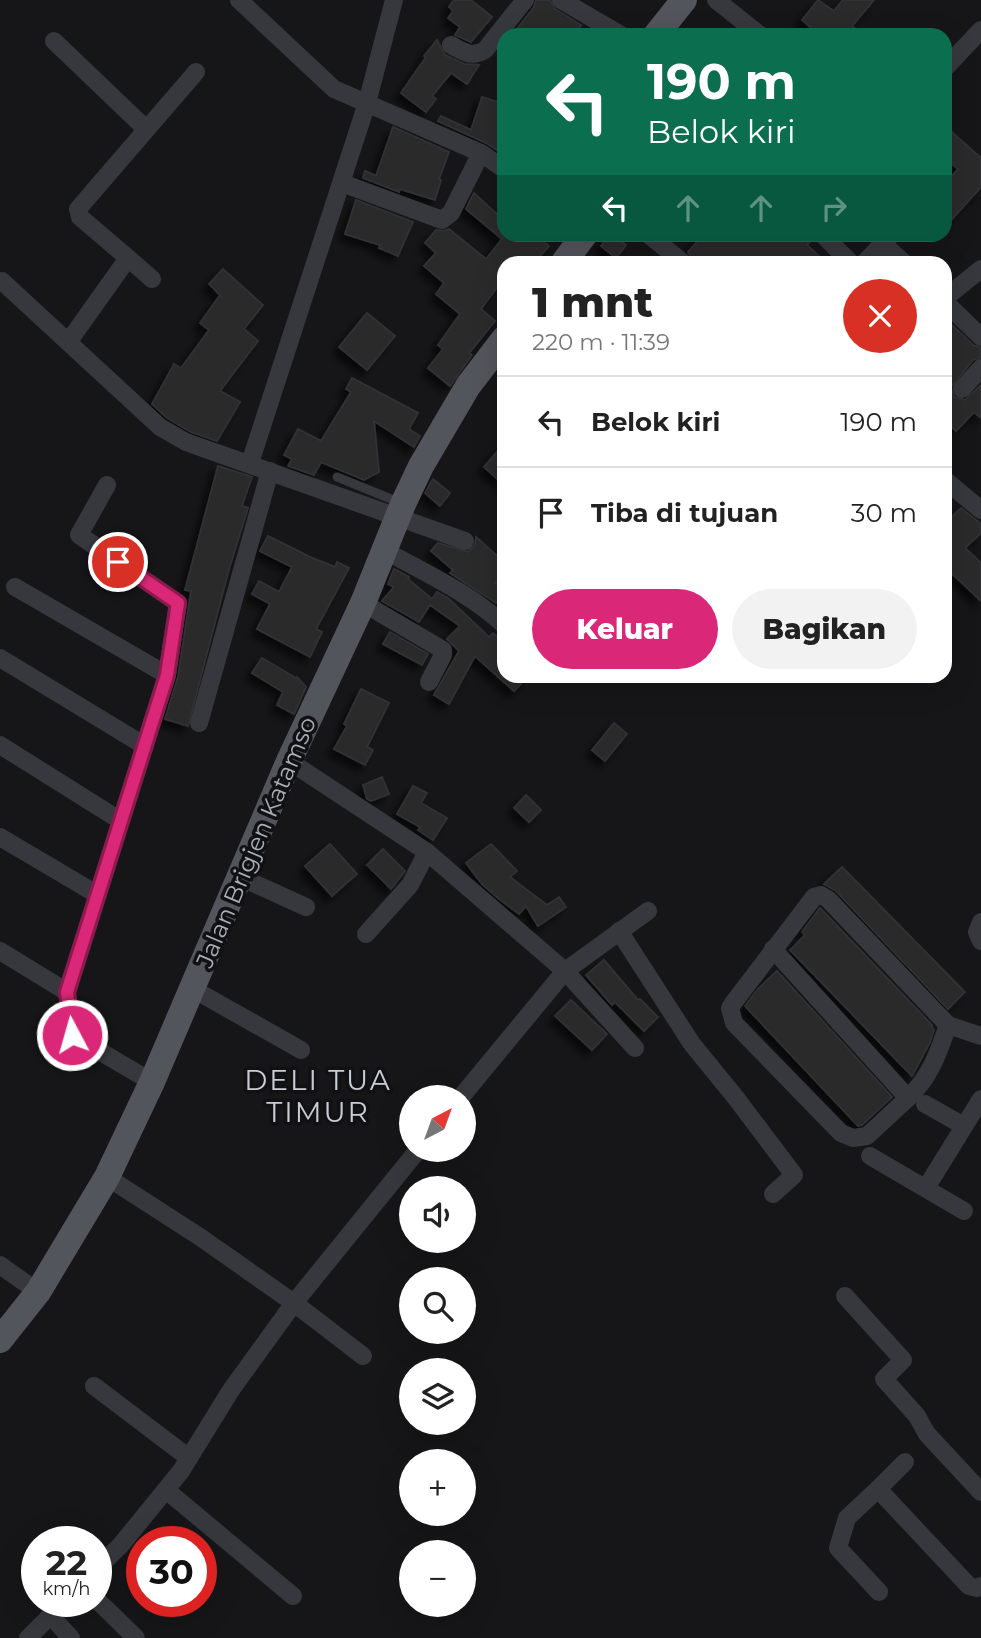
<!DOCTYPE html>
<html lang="id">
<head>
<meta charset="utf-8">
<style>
  body { margin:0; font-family:Montserrat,sans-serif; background:#f2f2f2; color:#222; height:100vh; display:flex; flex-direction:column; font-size:26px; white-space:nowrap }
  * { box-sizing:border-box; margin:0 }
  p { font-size:23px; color:#767676 }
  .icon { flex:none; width:38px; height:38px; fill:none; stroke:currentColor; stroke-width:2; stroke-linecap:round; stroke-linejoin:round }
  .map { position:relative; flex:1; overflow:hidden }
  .sheet { position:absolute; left:497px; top:256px; width:455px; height:427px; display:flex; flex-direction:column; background:#fff; border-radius:21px; box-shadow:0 7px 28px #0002 }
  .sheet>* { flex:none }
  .hud { position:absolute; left:497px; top:28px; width:455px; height:214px; border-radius:21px; box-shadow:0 7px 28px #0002; background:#0b6e4f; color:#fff; overflow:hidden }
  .needle { width:46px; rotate:41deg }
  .buttons { position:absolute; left:399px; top:1085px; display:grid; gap:14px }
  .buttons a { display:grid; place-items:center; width:77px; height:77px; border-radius:50%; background:#fff; box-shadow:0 7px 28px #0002; font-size:35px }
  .speed { position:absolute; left:21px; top:1526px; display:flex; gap:14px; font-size:35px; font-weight:700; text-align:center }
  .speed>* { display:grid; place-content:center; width:91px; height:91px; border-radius:50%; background:#fff; box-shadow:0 7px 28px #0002; line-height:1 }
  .speed small { font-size:18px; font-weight:400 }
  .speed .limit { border:10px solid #d22; background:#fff; color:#111 }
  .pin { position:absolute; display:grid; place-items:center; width:60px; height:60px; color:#fff; margin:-30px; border:4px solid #fff; border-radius:50%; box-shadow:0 2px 7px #0007 }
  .me { position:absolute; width:77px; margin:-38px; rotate:354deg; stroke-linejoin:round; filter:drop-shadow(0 0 5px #0008) }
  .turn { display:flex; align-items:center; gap:24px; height:147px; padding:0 35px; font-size:32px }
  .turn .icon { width:91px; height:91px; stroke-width:2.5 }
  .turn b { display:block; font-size:49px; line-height:60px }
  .lanes { display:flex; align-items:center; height:66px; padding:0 35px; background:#0003; justify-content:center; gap:35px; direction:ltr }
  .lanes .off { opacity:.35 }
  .round { display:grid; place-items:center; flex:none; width:74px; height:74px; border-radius:37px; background:#f2f2f2 }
  .summary { display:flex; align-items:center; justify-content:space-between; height:119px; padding:0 35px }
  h1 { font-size:42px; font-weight:800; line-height:52px }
  .button { display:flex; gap:14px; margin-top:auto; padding:14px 35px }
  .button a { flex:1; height:80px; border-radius:42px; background:#db2777; color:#fff; font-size:28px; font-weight:800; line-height:80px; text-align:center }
  .button a+a { background:#f2f2f2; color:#222 }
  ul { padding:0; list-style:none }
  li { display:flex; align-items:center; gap:21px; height:91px; padding:0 35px; border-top:2px solid #e0e0e0 }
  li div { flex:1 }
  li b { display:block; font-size:26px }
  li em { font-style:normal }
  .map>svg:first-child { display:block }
  .building { fill:#29292c; stroke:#303034; stroke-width:2; filter:url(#shadow) }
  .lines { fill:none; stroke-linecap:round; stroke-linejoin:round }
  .lane { stroke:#37383d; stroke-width:9 }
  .street { stroke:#37383d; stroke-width:18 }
  .primary { stroke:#53555c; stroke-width:26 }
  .route-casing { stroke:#8e194d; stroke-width:18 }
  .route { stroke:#db2777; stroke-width:12 }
  .labels { text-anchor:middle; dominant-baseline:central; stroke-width:7; stroke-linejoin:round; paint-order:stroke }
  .street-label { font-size:24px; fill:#a8adb8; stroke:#111113 }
  .quarter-label { font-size:28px; letter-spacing:2px; fill:#c9ccd4; stroke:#111113 }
</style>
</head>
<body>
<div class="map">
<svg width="981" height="1638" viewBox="0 0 981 1638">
  <defs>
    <filter id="shadow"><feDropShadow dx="-6" dy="6" stdDeviation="3.5" flood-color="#0009"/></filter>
  </defs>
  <rect width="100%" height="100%" fill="#161618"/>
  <g class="building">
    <path d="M454,0h17l21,17 -21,25 -16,-7 5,-8 -12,-9 5,-7 -4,-4z"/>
    <path d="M536,0h14l5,9 26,16 -6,10h-63l22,-28z"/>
    <path d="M818,0l16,11 9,-11h31l-22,26 11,9h-44l-17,-15z"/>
    <path d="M437,40l8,15 19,9 15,1 -12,19 -16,-11 -19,23 4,3 -10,13 -25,-19 25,-36 -2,-1z"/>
    <path d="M482,97l22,7v51l-18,-12 -48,-22 3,-5 30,14z"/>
    <path d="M945,126l36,32v29l-36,40v-43l13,-15 -13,-11z"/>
    <path d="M393,127l56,25 -10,27 2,1 -6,20 -35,-11 -1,3 -36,-14 2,-7 11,5z"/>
    <path d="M474,193l30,28v16l2,-3h29l14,12 -14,16h-31v16l-23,31 14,12 -26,32 3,2 -22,31 -22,-18 15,-19 -5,-4 22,-31 -24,-20 8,-11 -20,-17 12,-13 -11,-10 11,-13 7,1 6,-2 37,30 16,-20 -36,-30z"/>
    <path d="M356,200l57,22 -15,34 -19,-8 1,-3 -35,-11z"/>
    <path d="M610,234l16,11 -10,13 -15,-12z"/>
    <path d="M704,234h107l1,5 -5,6 18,17h-132l-5,-10z"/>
    <path d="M223,269l40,36 -19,24 14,12 -38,50 20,11 -23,39 -26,-9 -24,-14 -15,-14 22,-40 7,4 28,-38 -9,-7 20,-28 -11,-11z"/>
    <path d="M367,313l28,23 -28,34 -28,-23z"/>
    <path d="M951,324l22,21 8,3v9l-8,3 -22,27 3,10 11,3 16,-15v33l-7,-6 -18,19 -11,-11v-90z"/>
    <path d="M352,378l66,35 -9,16 11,7 -6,11 -40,-26 5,51 -15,8 -43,-18 -7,13 -26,-9 4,-7 -8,-4 14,-26 23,12 30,-49 -5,-3z"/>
    <path d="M504,444v41l-20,-18z"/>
    <path d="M218,466l34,11 -10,29 6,2 -19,61 -41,157 -23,-7 13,-42 13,-86 -6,-1z"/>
    <path d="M433,479l17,14 -10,13 -15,-13z"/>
    <path d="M961,508l20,16v9l-16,15 16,15v38l-36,-34v-44z"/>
    <path d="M268,536l42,21 25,10 2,-5 12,6 -33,61 6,3 -12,25 -53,-28 13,-25 -18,-10 7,-13 20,11 13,-25 -32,-16z"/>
    <path d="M476,537l28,25v11l-9,10 9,6v3l-8,11 -46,-30 3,-3 -22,-19 7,-8 30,9 7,-7z"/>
    <path d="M394,569l15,8 -1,2 24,20 5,-7 11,6 41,39 4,-4 11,9v34h24l-14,15 -39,-35 -26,48 -15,-9 25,-44 -12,-12 13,-13 -30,-21 -11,17 -37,-21 12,-14 -6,-3z"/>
    <path d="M390,632l38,22 -6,11 -39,-21z"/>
    <path d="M262,658l34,20 1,-1 9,10 -12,27 -17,-9 6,-13 -31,-19z"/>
    <path d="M361,689l28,14 -22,44 6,3 -8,15 -31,-16 13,-23 -3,-2z"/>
    <path d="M614,723l13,11 -22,27 -13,-11z"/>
    <path d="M382,777l7,17 -18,7 -4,-2 -4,-14z"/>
    <path d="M413,786l14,7 -6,10 26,15 -14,22 -15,-10 2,-3 -23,-13z"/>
    <path d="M526,795l15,15 -12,12 -15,-14z"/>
    <path d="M330,844l27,30 -25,22 -27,-30z"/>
    <path d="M491,844l26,27 -7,6 37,28 12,-8 7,10 -28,19 -12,-20 -7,8 -20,-15 -17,-15 -16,-21z"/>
    <path d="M383,849l22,22 -14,18 -24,-24z"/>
    <path d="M842,867l123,125 -17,17 -112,-118 -12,-7z"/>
    <path d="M820,908l112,117 -1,1 3,4 -4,12 -18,34 -122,-126 15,-15 -3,-3z"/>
    <path d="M604,960l34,40 2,-1 18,18 -14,14 -29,-29 -3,3 -26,-30z"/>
    <path d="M777,971l115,126 -30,28 -4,1 -113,-120 13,-17z"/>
    <path d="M571,1000l36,34 -15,16 -37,-34z"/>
  </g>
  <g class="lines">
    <path class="lane" d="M337,477l64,26"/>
    <g class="street">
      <path d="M239,0l95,89 147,64 23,16"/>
      <path d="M561,0l60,35"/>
      <path d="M716,0l44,35"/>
      <path d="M54,41l92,88"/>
      <path d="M451,45c13,7 20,13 34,5l40,-50"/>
      <path d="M945,68l36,-38"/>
      <path d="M342,183l100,37 9,-7 30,-60"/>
      <path d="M648,234l34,28"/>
      <path d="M822,234l28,28"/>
      <path d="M883,244l20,18"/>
      <path d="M128,258l24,21"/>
      <path d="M865,262l27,-28"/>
      <path d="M2,281l158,146 26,15 279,99"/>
      <path d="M945,298l36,-29"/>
      <path d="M945,302l36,35"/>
      <path d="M69,341l59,-83 -48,-41 -2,-8 118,-137"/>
      <path d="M962,389l19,-21"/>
      <path d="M250,463l117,-360 27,-103"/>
      <path d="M945,480l36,30"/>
      <path d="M107,485l-28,50 99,68 -11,72 -100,317 5,43 80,47"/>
      <path d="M384,550c41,23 86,43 120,75"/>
      <path d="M15,587l152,88"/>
      <path d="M363,603l80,47v5l-14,27"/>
      <path d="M0,658l145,88"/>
      <path d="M199,723l71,-252"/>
      <path d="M0,745l121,76"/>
      <path d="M289,761l138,91 138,119 -104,126"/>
      <path d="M0,837l98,58"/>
      <path d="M240,877l66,30"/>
      <path d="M981,922l-4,10 4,9"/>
      <path d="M619,931l73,113 44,54 58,77 -21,19"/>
      <path d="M366,934l44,-49 17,-33"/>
      <path d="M773,949l135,149c22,-21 30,-44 40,-73"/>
      <path d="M0,951l67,41"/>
      <path d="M193,989l108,61"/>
      <path d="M635,1048l-70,-77 83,-60"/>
      <path d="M908,1098l-41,38 -14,2 -12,-5 -107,-110 -4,-15 4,-6 80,-105 7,-2 7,4 120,126 33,11"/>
      <path d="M925,1104l39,22"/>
      <path d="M870,1156l94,55"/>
      <path d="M926,1188l55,-89"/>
      <path d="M0,1265l38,27"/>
      <path d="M845,1296l58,64 -19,19 33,37 10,18 54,58"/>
      <path d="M363,1356l-69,-53 124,-153"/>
      <path d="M94,1386l95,72"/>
      <path d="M878,1489l27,-27"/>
      <path d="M166,1490l127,106"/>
      <path d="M96,1569l24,-23 61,-75 50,-81 63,-87 -94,-66 -93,-60"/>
      <path d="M879,1592l-41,-44 9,-30 31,-29 91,97 8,2 4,-2"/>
      <path d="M96,1599l40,39"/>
      <path d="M50,1615l21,23"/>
      <path d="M28,1638l37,-37"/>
    </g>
    <g class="primary">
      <path d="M656,35l28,-35"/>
      <path d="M564,262l21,-28"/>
      <path d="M0,1340l38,-48 69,-115 45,-95 137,-321 74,-158 40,-99 18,-38 47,-80 36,-47"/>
    </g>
  </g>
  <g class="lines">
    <defs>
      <path id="route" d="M72,1035l-5,-43 100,-317 11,-72 -60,-41"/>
    </defs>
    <use href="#route" class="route-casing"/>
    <use href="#route" class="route"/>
  </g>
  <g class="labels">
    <g class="street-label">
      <text transform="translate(256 842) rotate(-67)">Jalan Brigjen Katamso</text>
    </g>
    <g class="quarter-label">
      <text x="318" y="1080">DELI TUA<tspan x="318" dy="32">TIMUR</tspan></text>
    </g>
  </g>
</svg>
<div class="buttons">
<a><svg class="needle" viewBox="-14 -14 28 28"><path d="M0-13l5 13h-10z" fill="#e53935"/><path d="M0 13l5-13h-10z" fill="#767676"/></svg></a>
<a><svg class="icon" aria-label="sound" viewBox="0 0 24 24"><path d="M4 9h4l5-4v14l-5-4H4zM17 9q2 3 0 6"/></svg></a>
<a><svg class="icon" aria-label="search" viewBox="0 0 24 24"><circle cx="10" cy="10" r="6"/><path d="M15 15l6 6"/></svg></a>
<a><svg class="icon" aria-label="layers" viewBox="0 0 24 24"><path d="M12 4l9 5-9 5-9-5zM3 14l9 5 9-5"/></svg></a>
<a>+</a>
<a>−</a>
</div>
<div class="speed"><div>22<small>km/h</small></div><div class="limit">30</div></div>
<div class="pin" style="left:118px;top:562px;background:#d93025"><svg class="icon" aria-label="arrive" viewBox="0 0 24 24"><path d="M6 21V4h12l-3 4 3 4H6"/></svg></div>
<svg class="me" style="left:72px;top:1035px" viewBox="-20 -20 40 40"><circle r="17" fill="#db2777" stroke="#fff" stroke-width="3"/><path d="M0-11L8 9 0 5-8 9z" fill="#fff"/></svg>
<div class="hud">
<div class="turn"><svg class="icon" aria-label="left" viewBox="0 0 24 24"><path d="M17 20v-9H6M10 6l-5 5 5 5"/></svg><div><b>190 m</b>Belok kiri</div></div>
<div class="lanes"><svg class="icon" aria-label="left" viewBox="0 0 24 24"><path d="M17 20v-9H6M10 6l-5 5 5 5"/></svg><svg class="icon off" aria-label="ahead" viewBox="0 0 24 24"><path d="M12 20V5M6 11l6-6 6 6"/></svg><svg class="icon off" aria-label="ahead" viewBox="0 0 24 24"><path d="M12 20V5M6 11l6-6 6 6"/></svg><svg class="icon off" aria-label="right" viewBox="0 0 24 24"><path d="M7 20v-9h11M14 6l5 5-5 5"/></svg></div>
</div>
<section class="sheet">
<div class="summary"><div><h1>1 mnt</h1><p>220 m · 11:39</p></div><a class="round" style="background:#d93025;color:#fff"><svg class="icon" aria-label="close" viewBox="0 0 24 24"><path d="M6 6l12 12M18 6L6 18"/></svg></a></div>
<ul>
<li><svg class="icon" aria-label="left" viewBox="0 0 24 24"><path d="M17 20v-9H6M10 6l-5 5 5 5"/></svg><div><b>Belok kiri</b></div><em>190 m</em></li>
<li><svg class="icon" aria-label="arrive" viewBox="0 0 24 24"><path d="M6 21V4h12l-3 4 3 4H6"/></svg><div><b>Tiba di tujuan</b></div><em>30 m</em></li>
</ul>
<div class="button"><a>Keluar</a><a>Bagikan</a></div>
</section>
</div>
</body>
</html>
